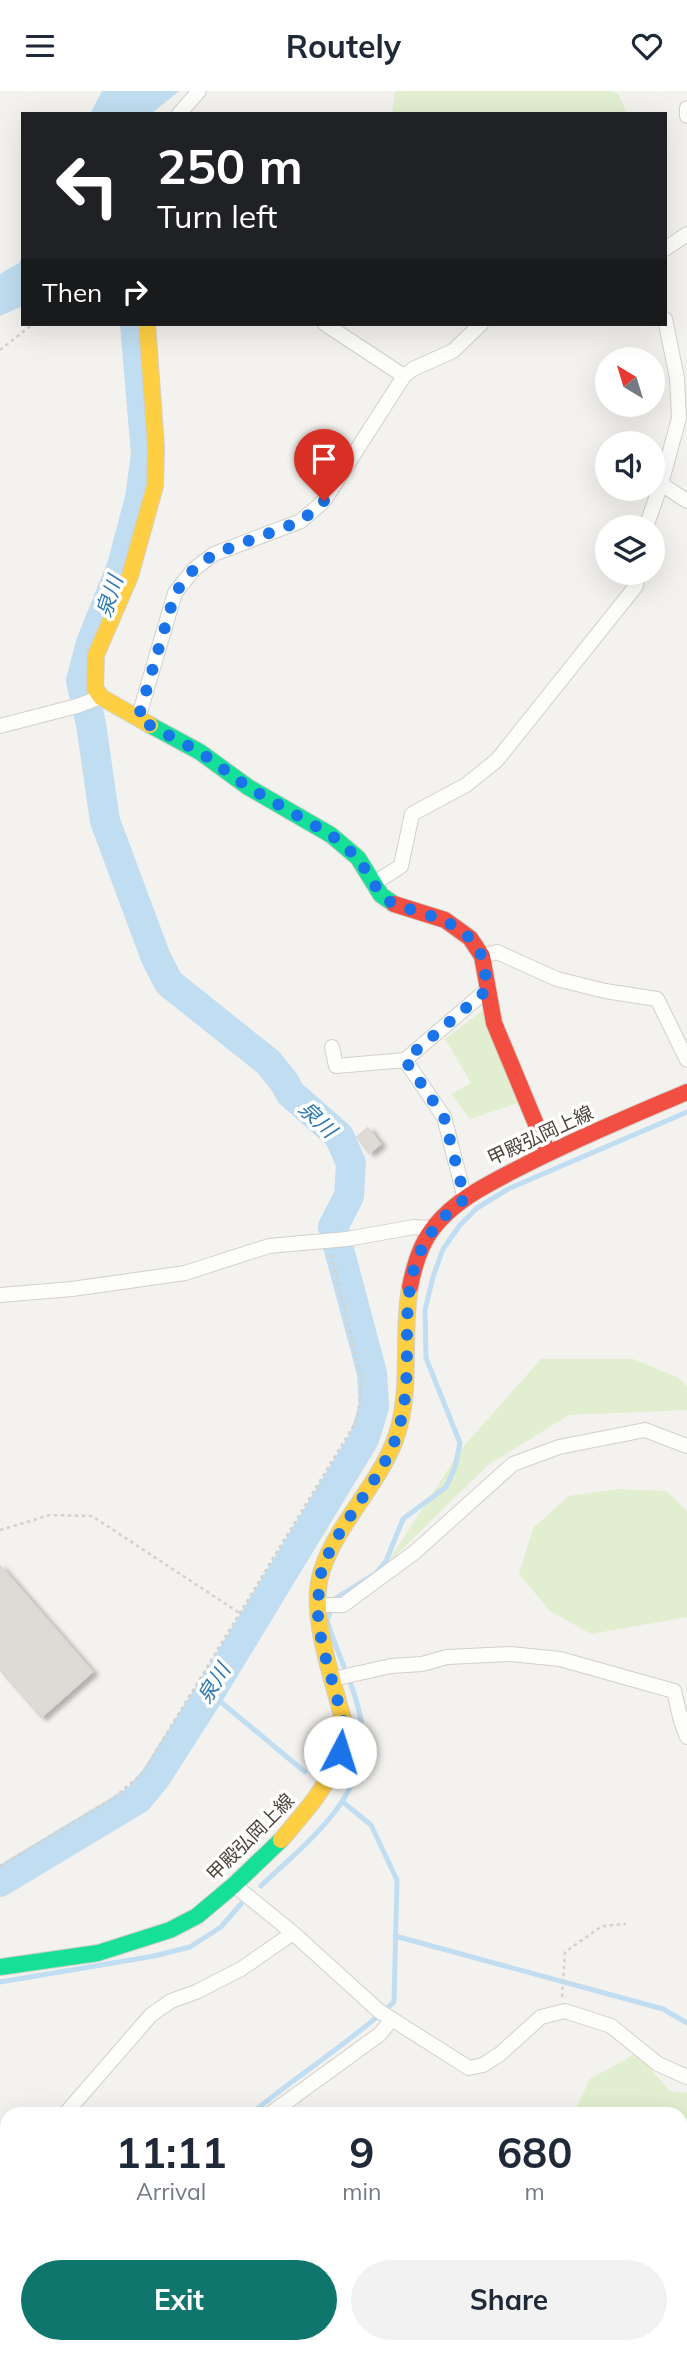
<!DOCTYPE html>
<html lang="en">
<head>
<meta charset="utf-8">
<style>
  body { margin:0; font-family:Mulish,"Noto Sans JP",sans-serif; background:#f2f2f3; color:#1f2937; height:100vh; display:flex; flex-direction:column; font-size:26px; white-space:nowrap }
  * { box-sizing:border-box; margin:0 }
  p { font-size:23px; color:#747a83 }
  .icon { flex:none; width:38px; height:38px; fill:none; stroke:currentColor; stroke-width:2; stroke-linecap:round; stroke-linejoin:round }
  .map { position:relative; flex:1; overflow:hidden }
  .details { position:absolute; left:0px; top:2016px; width:688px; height:247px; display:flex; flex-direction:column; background:#fff; border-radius:21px 21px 0 0; box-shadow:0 7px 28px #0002 }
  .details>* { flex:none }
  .top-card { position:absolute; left:21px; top:21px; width:646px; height:214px; border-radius:0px; box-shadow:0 7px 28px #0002; background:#202124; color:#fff; overflow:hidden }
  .needle { width:46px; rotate:322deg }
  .fabs { position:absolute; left:595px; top:256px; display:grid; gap:14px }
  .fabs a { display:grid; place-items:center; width:70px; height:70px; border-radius:50%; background:#fff; box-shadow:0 7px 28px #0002; font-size:35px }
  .pin { position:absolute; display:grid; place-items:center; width:60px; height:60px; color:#fff; margin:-72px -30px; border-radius:50% 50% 50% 0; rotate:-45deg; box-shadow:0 0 7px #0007 }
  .pin .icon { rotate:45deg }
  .me { position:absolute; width:77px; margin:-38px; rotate:5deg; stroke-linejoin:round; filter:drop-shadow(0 0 5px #0008) }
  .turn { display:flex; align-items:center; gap:24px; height:147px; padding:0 21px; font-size:32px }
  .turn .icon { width:91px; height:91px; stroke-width:2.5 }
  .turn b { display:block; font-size:49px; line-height:60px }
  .then { display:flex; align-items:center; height:66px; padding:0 21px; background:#0003; gap:14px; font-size:26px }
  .eta { display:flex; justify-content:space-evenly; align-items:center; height:119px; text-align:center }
  .eta b { font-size:42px; font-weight:700; line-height:49px }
  .primary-button { display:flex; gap:14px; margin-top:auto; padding:14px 21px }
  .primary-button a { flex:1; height:80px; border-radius:42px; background:#0f766e; color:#fff; font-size:28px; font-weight:700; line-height:80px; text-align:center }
  .primary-button a+a { background:#f2f2f3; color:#1f2937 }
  header { display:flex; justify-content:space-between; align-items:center; height:91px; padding:0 21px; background:#fff; font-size:32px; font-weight:700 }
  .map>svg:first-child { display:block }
  .green { fill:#e1eecf }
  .water { fill:#c0ddf1 }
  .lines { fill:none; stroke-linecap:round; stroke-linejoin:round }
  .stream { stroke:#c0ddf1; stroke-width:5 }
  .river { stroke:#c0ddf1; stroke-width:30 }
  .building { fill:#dedbd6; stroke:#dcd9d4; stroke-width:2; filter:url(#shadow) }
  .street-casing { stroke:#d2d0cb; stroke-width:16 }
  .fast-casing { stroke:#d3cfc5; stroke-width:18 }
  .slow-casing { stroke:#d3cfc5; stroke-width:18 }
  .jam-casing { stroke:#d3cfc5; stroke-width:18 }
  .path { stroke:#d3d2cc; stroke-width:2.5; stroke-dasharray:3.5 3.5; stroke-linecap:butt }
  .street { stroke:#fdfdfc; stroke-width:14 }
  .fast { stroke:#16e098; stroke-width:16 }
  .slow { stroke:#ffcf43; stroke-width:16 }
  .jam { stroke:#f24e42; stroke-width:16 }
  .route { stroke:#1a73e8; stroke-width:12; stroke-dasharray:0 21.6 }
  .labels { text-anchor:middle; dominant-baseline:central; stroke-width:7; stroke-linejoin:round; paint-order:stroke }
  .street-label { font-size:19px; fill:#4b4439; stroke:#fff }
  .water-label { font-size:21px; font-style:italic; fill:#2e7ab2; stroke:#fff }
</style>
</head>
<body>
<header><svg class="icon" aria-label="menu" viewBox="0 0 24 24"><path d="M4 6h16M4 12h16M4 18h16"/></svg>Routely<svg class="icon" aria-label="heart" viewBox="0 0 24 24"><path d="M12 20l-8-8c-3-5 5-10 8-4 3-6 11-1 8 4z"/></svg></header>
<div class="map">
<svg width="687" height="2262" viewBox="0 0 687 2262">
  <defs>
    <filter id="shadow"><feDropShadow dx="5.5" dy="3" stdDeviation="2" flood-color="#0004"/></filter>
  </defs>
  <rect width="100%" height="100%" fill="#f4f2ee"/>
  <g class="green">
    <path d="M395,0h218l6,4 8,19h-235z"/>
    <path d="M483,919l35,93 -48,16 -19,-25 20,-11 -26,-44z"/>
    <path d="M541,1268h92l44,18 10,9v24l-118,5 -81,50 -103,101 77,-118z"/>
    <path d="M618,1398l48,2 21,20v106l-96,17 -41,-23 -31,-37 14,-46 36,-32z"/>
    <path d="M637,1962l33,38 17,2v260h-532l13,-6h513v-233h-108l17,-35z"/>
  </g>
  <g class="water">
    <path d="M102,0h77l-28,23h-61z"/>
    <path d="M23,164v51l-23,10v-42l19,-11z"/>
  </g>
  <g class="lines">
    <g class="stream">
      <path d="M211,1600l11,12 83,69"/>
      <path d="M261,1795c44,-43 108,-88 101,-158 -4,-37 -25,-72 -35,-108l9,-22 40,-25 10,-12 17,-42 43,-32 9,-20 5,-24 -34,-85 -1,-48 8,-33 10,-28 17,-24 17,-17 31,-19 179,-77"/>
      <path d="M395,1845l268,73 24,14"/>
      <path d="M0,1891l154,-26 36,-9 31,-20 20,-23"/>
      <path d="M251,2023c46,-39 99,-71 143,-112l3,-122 -26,-55 -28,-23"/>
      <path d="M0,2245l7,-7"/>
    </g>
    <path class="river" d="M0,1791l138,-83 18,-22 55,-86 153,-252 10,-32 -2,-34 -39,-146 16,-31 2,-33 -12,-27 -49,-43 -5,-10 -17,-21 -99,-79 -13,-25 -51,-137 -14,-97 -10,-43 10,-38 31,-77 18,-68 6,-44 -11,-130"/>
  </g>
  <g class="building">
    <path d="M368,1037l12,16 -11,9 -12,-16z"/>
    <path d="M0,1475l92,106 -51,45 -41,-47z"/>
  </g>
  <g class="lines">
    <defs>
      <g id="street">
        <path d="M687,17v8"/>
        <path d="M179,23l20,-23"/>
        <path d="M665,158l22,-15"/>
        <path d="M665,228l12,59 2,40 -18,66 26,17"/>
        <path d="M325,233l79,52"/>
        <path d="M646,436l15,-43"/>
        <path d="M138,628l37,-126 19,-24 20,-15 87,-33 23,-20 80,-125 9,-7 40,-18 28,-27"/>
        <path d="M0,635l77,-20 24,-9"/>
        <path d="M373,793l28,-18 11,-52 54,-29 31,-25 139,-174 2,-14"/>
        <path d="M482,865l15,-4 60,27 48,12 52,8 30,61"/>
        <path d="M332,956l4,19 69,-6 83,-71"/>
        <path d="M405,969l39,57 21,82"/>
        <path d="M0,1204l72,-6 113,-16 84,-27 78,-7 67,-12 19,1"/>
        <path d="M318,1514h25l72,-53 98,-88 46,-17 86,-17 42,16"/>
        <path d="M333,1588l58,-13 31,-2 25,-7 63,-3 50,5 114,32 7,30 6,-2"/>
        <path d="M681,1630l6,16"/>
        <path d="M234,1794l59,48 86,78 90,57 14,-3 17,-11 41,-37 24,-6 46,15 47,38 29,13"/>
        <path d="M65,2023l86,-99 20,-14 25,-9 45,-23 52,-36"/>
        <path d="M270,2023l110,-80 12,-15"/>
        <path d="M0,2063l7,-1"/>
        <path d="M0,2260l7,-6"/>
      </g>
      <g id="fast">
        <path d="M150,634l50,27 48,35 83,48 27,23 23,37 13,9"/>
        <path d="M0,1876l98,-14 72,-23 27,-14 37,-31 47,-45"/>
      </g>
      <g id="slow">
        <path d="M147,233l9,123 -1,39 -25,90 -34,79 -1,33 6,9 49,28"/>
        <path d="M281,1749c24,-28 47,-53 59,-88 2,-6 6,-14 6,-20 -1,-10 -6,-22 -8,-31 -10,-37 -29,-94 -16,-131 15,-46 55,-83 73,-130 18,-49 6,-103 15,-153"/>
      </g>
      <g id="jam">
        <path d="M394,813l51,16 25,18 12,18 12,67 54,130"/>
        <path d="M410,1196c4,-21 10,-43 24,-60 22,-28 56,-44 87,-60 54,-28 110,-51 166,-75"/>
      </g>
    </defs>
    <use href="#street" class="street-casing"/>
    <use href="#fast" class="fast-casing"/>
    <use href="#slow" class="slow-casing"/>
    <use href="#jam" class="jam-casing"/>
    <g class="path">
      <path d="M0,259l33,-26"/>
      <path d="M0,1439l50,-15 42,1 149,98"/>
      <path d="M0,1775l112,-67 30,-25 215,-354 5,-40 -31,-126"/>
      <path d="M562,1906l3,-45 37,-26 24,-2"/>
    </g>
    <use href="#street" class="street"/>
    <use href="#fast" class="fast"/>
    <use href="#slow" class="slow"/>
    <use href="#jam" class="jam"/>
  </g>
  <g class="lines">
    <path class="route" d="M324,410l-23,20 -87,33 -20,15 -19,24 -37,126 62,33 48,35 83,48 27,23 23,37 12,9 52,16 25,18 12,18 6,33 -83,71 39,57 21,82c-92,67 -38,155 -70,241 -18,46 -58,85 -73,130 -3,9 -3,22 -4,32 -2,34 13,71 21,104 2,8 6,18 7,26 0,6 -4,14 -6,20"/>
  </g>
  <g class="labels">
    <g class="street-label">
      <text transform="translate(540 1044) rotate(-25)">甲殿弘岡上線</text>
      <text transform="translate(250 1746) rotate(-45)">甲殿弘岡上線</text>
    </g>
    <g class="water-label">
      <text transform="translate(109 505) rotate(-72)">泉川</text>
      <text transform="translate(318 1028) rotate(43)">泉川</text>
      <text transform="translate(213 1592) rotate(-58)">泉川</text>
    </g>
  </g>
</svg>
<div class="fabs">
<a><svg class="needle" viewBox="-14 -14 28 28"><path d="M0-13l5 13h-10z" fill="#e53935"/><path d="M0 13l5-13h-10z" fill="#747a83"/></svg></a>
<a><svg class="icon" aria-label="sound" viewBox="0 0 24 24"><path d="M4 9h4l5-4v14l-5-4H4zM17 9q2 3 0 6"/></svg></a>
<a><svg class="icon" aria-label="layers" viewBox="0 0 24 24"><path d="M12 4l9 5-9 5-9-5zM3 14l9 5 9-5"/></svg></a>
</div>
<div class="pin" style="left:324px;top:410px;background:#d93025"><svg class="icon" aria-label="arrive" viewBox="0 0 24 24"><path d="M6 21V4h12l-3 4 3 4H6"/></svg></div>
<svg class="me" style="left:340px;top:1661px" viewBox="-20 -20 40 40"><circle r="19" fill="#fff"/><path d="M0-13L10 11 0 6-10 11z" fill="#1a73e8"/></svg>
<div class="top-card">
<div class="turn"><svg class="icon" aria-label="left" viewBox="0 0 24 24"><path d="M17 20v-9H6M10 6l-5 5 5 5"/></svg><div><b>250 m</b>Turn left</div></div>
<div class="then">Then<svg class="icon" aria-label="right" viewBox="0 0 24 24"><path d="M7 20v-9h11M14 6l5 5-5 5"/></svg></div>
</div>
<section class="details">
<div class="eta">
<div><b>11:11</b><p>Arrival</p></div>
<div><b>9</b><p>min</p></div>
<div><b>680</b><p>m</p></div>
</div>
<div class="primary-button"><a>Exit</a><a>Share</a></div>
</section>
</div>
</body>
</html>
